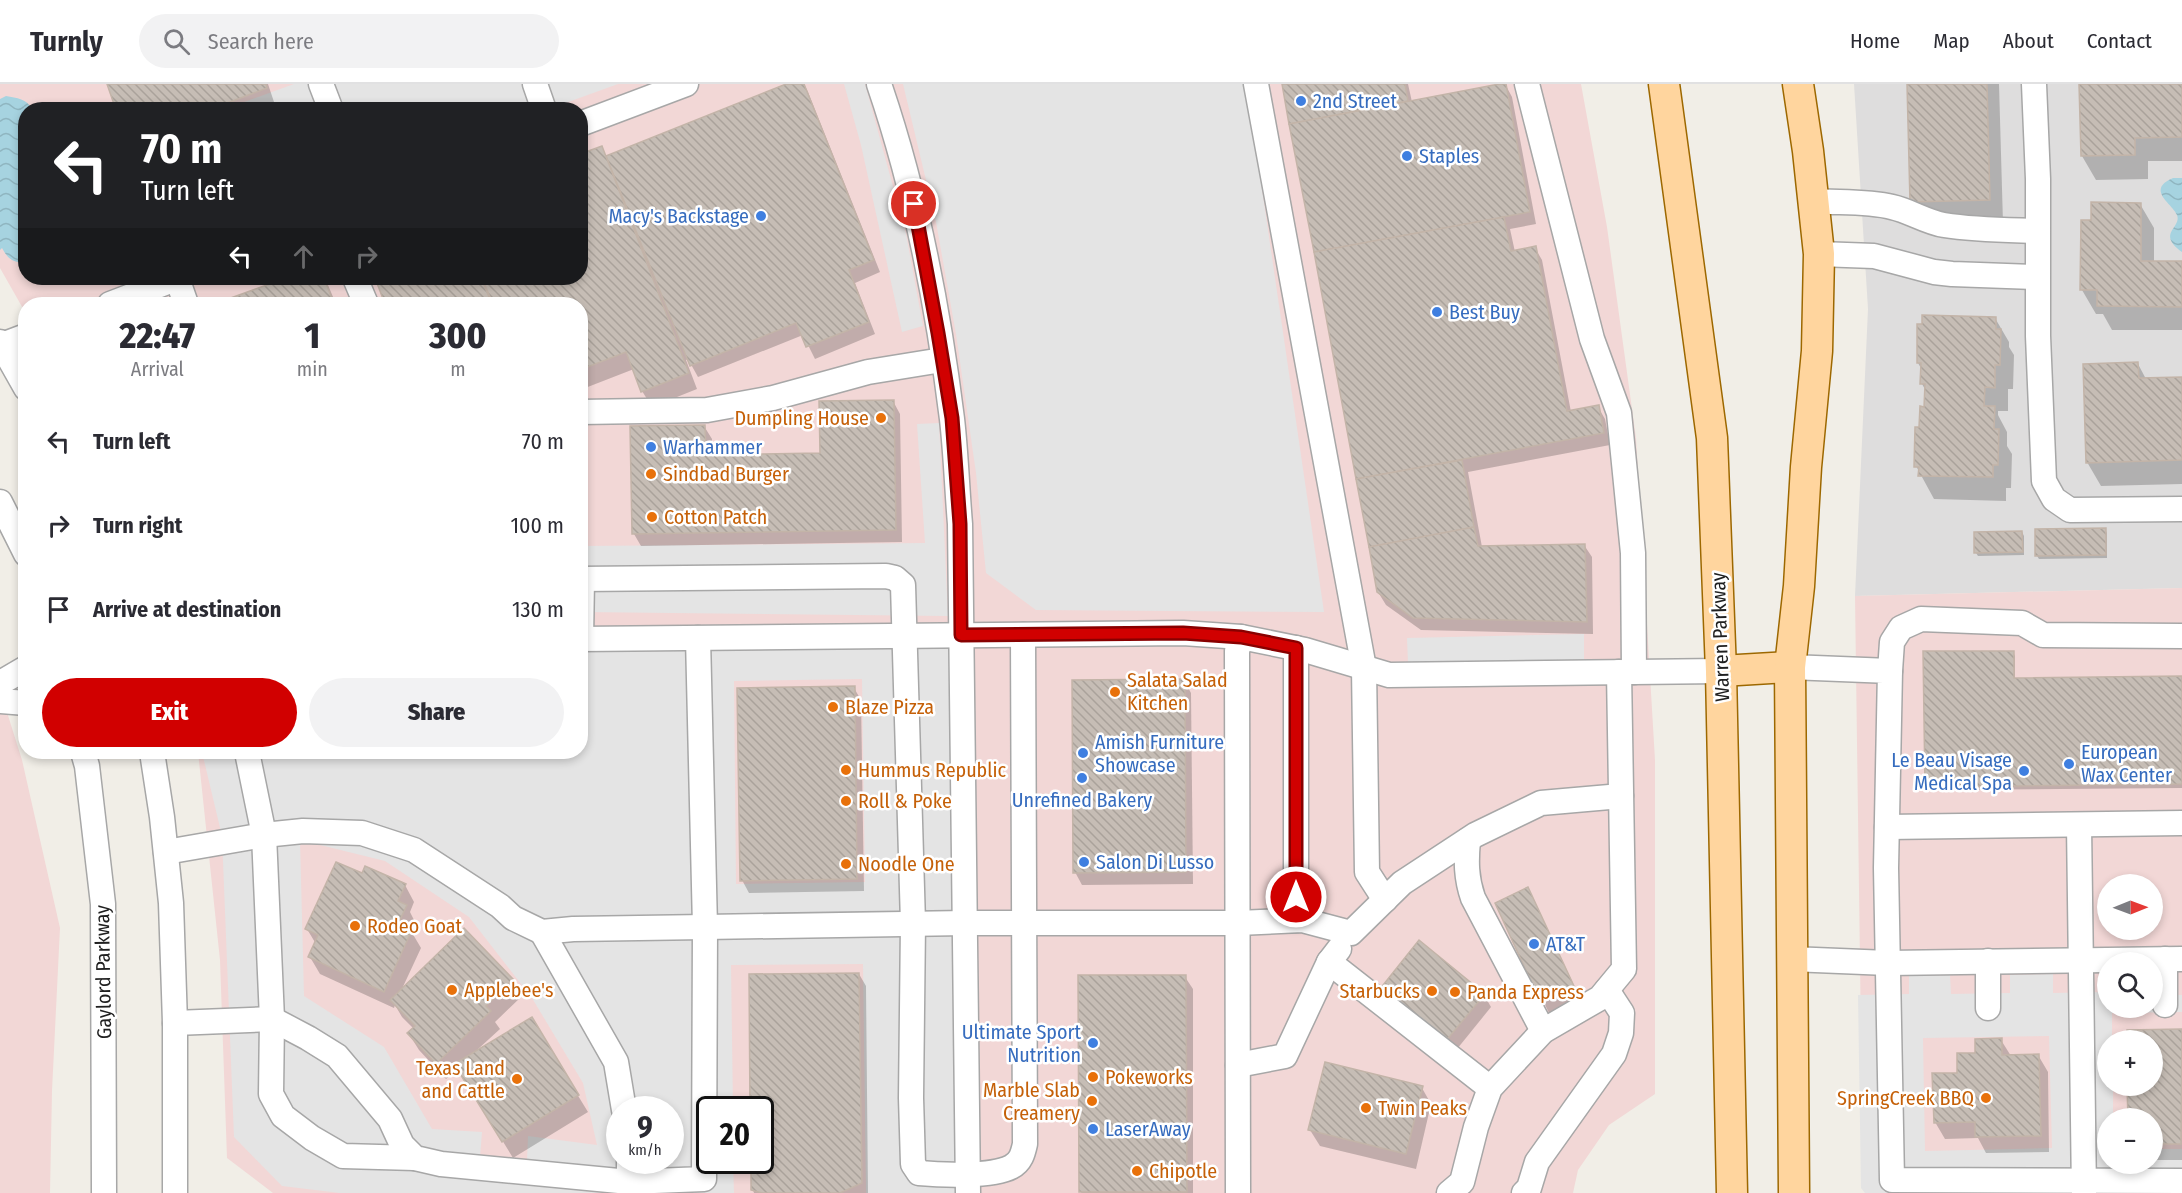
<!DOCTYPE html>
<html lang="en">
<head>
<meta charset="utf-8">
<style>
  body { margin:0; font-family:"Fira Sans Condensed",sans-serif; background:#f2f2f3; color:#2b2b33; height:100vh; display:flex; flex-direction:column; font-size:22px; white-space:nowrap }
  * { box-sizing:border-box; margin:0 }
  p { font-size:20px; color:#7c7c81 }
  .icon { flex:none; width:33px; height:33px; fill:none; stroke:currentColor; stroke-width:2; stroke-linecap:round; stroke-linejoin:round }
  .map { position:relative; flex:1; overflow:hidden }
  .details { position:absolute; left:18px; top:213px; width:570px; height:462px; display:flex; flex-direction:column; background:#fff; border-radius:24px; box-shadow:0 3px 9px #0003 }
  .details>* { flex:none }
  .banner { position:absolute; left:18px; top:18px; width:570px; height:183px; border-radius:24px; box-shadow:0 3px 9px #0003; background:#202124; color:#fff; overflow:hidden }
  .needle { width:39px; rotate:89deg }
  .tools { position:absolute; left:2097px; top:790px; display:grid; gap:12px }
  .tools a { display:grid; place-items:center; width:66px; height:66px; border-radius:50%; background:#fff; box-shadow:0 3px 9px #0003; font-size:30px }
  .speed { position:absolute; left:606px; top:1012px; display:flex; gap:12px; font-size:30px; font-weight:700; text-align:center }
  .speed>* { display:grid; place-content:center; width:78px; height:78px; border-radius:50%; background:#fff; box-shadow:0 3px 9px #0003; line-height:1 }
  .speed small { font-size:15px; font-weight:400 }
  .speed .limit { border:3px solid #111; border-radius:9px; background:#fff; color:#111 }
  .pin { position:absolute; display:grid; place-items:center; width:51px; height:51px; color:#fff; margin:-26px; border:3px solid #fff; border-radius:50%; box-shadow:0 2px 6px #0007 }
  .me { position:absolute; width:66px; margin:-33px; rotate:0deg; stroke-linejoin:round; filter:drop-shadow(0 0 4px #0008) }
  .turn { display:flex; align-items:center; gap:21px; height:126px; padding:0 24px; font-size:27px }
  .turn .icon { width:78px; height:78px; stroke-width:2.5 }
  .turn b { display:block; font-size:42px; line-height:51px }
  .lanes { display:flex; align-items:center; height:57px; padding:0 24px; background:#0003; justify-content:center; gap:30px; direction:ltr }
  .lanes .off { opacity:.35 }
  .eta { display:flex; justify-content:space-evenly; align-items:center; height:102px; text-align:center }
  .eta b { font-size:36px; font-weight:800; line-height:42px }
  .primary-button { display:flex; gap:12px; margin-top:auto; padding:12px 24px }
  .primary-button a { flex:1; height:69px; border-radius:36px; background:#d10000; color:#fff; font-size:24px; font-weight:800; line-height:69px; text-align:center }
  .primary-button a+a { background:#f2f2f3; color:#2b2b33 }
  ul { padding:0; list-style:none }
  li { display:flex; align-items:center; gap:18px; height:84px; padding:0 24px }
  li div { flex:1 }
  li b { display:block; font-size:22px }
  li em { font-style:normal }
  header { display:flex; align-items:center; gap:36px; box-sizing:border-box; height:84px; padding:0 30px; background:#fff; border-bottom:2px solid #e1e1e2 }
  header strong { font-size:28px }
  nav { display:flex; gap:33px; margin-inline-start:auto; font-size:21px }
  .search { width:420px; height:54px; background:#f2f2f3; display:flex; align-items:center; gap:15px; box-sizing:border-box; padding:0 21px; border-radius:33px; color:#7c7c81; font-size:22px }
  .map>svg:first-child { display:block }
  .residential { fill:#dedddd }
  .commercial { fill:#f2d7d6; fill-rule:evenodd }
  .parking { fill:#e4e4e4; fill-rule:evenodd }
  .water { fill:url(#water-waves) }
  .shadow { fill:#0003 }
  .building { fill:url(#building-back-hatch); stroke:#c3b4a8; stroke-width:1.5 }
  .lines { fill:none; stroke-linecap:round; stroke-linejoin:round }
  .minor-casing { stroke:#a7a7a7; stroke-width:27 }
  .major-casing { stroke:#9d6800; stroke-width:33 }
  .minor { stroke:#fff; stroke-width:24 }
  .major { stroke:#ffd59e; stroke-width:30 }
  .route-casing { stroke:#800; stroke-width:15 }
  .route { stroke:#d10000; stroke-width:10 }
  .shop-dot { fill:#3f7fe0; stroke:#fff; stroke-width:2 }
  .food-dot { fill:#e8710a; stroke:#fff; stroke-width:2 }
  .labels { text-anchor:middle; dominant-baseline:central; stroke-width:5; stroke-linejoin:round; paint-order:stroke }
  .shop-label { font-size:20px; fill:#366cbe; stroke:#fff; text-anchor:start }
  .food-label { font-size:20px; fill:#c56008; stroke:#fff; text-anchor:start }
  .street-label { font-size:20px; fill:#202020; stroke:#fff }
</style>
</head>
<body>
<header>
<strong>Turnly</strong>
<div class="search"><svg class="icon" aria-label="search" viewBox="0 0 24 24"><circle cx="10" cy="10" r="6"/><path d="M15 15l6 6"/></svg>Search here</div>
<nav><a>Home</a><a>Map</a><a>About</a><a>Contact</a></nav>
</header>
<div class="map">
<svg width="2182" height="1109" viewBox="0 0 2182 1109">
  <defs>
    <pattern id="water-waves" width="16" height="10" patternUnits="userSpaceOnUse" patternTransform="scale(1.5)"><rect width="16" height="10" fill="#a6d3e0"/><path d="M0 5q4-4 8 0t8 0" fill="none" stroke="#8fb5c0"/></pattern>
    <pattern id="building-back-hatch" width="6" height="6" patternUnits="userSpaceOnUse" patternTransform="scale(1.5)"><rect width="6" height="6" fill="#c6bdb5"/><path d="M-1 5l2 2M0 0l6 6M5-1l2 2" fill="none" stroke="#aaa29b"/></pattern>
  </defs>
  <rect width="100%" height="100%" fill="#f1eee7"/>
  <path class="residential" d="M1854,0h328v504l-327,8 13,-287z"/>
  <g class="commercial">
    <path d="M0,0h1581l26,143 29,211 19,322v334l-46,31 -31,45 -5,23h-1300l-46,-35 -7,-198 -22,-208h382v-448h-554l-1,8 -25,-44zM26,26h554v168h-554zM620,1026h50v51h-50zM710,1026h50v51h-50z"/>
    <path d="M2182,504v605h-309l-10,-11 -8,-586zM2108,801h44v45h-44zM2108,879h44v45h-44zM2108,957h44v45h-44zM2108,1035h44v45h-44z"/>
    <path d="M0,606l22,70 38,168 -8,163 -2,102h-50z"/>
  </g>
  <g class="parking">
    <path d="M294,0h324l-69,25 -327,1z"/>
    <path d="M844,0h21l41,150 17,92 -21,6 -41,-187z"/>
    <path d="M903,0h341l8,37 72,491 -288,-2 -50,-37 -10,-100 -20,-139 -20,-112z"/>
    <path d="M939,339l9,193 -367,-4v-66l344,-3 -8,-119z"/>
    <path d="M1584,550v26l-176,3 -1,-25z"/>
    <path d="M950,564l6,545h-90l-3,-229 -132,1 2,145h-23v51h23l1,32h-394l-58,-7 -48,-49 -12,-301 -20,-84h378l1,-100zM862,595l3,203 -129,2 -2,-203zM300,756l85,21 84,56 63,81 51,85 14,62 -69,-9 -1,25 -47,-4 2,-25 -50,-3 -48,-82 -80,-51zM620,1026h50v51h-50z"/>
    <path d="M2053,890v19l51,-1v-17h3l1,33h44l1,-13h29v17l-70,1v28h-4v45h5v33h-5v45h44l1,-15h29v44h-317l-4,-5 -3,-193 51,-1v-18l41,-1 1,19 59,-1v-18zM2049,952l3,112 -127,3 -2,-113z"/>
  </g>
  <g class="water">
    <path d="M6,12c11,2 21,3 26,13l-6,1 -1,152c-12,1 -17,-3 -23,-14l-2,2v-151z"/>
    <path d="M2173,94h9v74c-26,-19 0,-24 -5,-37 -4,-11 -32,-25 -4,-37z"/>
  </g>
  <g class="shadow">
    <path d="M109,0h159l7,21 -12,5h-145z"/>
    <path d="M790,0h14l4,8 72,180 -25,11 20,51 -60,25 -12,-24 -105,42 -10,-18 -2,1 11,29 -45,18 -10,-16 -8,-22 -54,21v-86h-193l-11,-26h204l21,-130 6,9z"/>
    <path d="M1285,0h123l4,18 93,-18 7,13 24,127 -26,5 5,23 20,-4 7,12 29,152 27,-5 7,12 5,26 -142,27 14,75 102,-2 8,12 1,77 -172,-4 -35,-25 -8,-13z"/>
    <path d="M1909,0h90l4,139 -77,2 -14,-24z"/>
    <path d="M2081,0h101v77h-34v18l-52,1 -14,-24z"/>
    <path d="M2140,120l14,24v35h28v67h-70l-9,-16h-7l-14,-24 10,-68z"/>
    <path d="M291,194h34l11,26h-105l-1,-4z"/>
    <path d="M1995,234l14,24v5l5,8 -1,34h-5v22h-10v4l9,17v14l5,8 -1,34h-5v13l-72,-2 -18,-33 5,-37 5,-21v-17l-4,-7v-14l-4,-7z"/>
    <path d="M2138,280l8,15 36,-1v106l-81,2 -14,-24z"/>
    <path d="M893,317l7,13 2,128 -261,4 -7,-12 70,-108 8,13v17l109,-2z"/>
    <path d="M2105,445l2,4v25l-68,1 -2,-3z"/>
    <path d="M2022,448l2,4v19l-46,1 -2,-3z"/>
    <path d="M2013,568l2,4v23l167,-1v110l-254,2 -2,-3z"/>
    <path d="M1184,596l7,13 2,191 -111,1 -7,-13z"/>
    <path d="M854,604l7,12 3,191 -115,2 -7,-13z"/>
    <path d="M362,791l43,10 9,17 -4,10 5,10 -4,9 10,17 -20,43 111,-11 9,17 -26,25 5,7 -23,21 54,-31 57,93 -75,46 -55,-90 -12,11 -27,-29 -10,-16 5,-5 -12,-12 -7,-12 -1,3 -74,-34 -10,-17 6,-13 -9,-15z"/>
    <path d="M1528,805l52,109 -31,15 -52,-109z"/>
    <path d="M859,890l7,12 2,207h-114l-1,-3 -1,-29h8v-51h-8z"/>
    <path d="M1185,893l8,12v204h-112z"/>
    <path d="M1484,911l7,12 -38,47 -64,-53z"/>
    <path d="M2128,947h54v129h-30v-41h-23v-33h23v-45h-23z"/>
    <path d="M2001,956l10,16 27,-1 10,17 1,80 -63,1 -8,-15 -33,1 -10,-17 23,-48 19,-20z"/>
    <path d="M1422,1004l9,16 -15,65 -96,-23 -10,-16z"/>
  </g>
  <g class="building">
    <path d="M107,0h159l1,4 -58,22h-93z"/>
    <path d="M786,0h18l70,176 -25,10 20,52 -63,25 -10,-24 -106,43 -84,-210z"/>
    <path d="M1282,0h123l3,17 -119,23z"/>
    <path d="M1499,0h7l24,128 -216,40 -25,-128z"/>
    <path d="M1907,0h80l3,116 -80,2z"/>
    <path d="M2079,0h103v53l-47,1v17l-54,1z"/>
    <path d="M602,62l87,227 -48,19 -15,-40 -46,18v-66h-87l-11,-26h98v-124z"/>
    <path d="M2091,118l50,1v58h41v46l-85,-1v-16h-17l1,-70h10z"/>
    <path d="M1504,133l7,34 25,-5 31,165 32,-6 5,28 -248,46 -42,-227z"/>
    <path d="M286,194h38l10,26h-104l-2,-5z"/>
    <path d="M375,194h106l11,26h-107z"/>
    <path d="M1922,231l74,2v12h5l-1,36h-5v23l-10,-1 -1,19h11l-1,23h5l-1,36h-5v12l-75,-1 1,-9h-5l1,-40h4l1,-21 4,1 1,-23h-5l1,-21h-4v-39h5z"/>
    <path d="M2138,278l1,16 43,-1v83l-96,3 -3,-99z"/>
    <path d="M894,316l2,130 -264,4 -2,-108 75,-1 1,30 114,-2 -1,-52z"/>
    <path d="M1462,376l12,67 -105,20 -13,-68z"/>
    <path d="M1474,443l4,19 107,-2 2,78 -174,-4 -36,-26 -8,-45z"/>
    <path d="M2106,444v27l-71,1v-27z"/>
    <path d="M2022,447l1,21 -49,1v-21z"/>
    <path d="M1923,567h91v27l168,-2v108l-257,3z"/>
    <path d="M1185,595l1,193 -113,1 -1,-193z"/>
    <path d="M855,602l2,193 -117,2 -3,-193z"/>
    <path d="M336,778l26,11 3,-7 41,18 -8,17 9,4 -9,19 14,6 -28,62 -76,-35 10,-22 -13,-6z"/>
    <path d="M1528,803l46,99 -34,15 -45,-98z"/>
    <path d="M464,844l49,51 -27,27 5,5 -55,53 -29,-31 8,-7 -25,-26z"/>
    <path d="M1419,856l66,54 -40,48 -65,-53z"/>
    <path d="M859,889l3,210 -22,10h-78l-11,-3v-29h9v-51h-10l-1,-136z"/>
    <path d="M1078,891h108l1,217h-108z"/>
    <path d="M532,933l47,78 -77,47 -48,-78z"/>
    <path d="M2182,945l-1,115h-29v-25h-24l-1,-33h25v-45h-25v-11z"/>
    <path d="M2002,954v17l37,-1 2,82 -66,1v-15l-41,1 -2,-50h25v-20h18v-14z"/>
    <path d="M1325,978l98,24 -17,68 -98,-24z"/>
  </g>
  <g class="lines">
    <defs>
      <g id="minor">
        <path d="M321,0l10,26"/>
        <path d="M535,0l9,26"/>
        <path d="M879,0c37,108 59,222 73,335 4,35 5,70 8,105l8,669"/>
        <path d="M1256,0l108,584 3,204 18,28"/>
        <path d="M1527,0l65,255 27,74 14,140 1,119"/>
        <path d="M2034,0l4,95v157l6,145 10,18 16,11 112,-1"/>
        <path d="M580,40l106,-40"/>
        <path d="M1813,117c26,2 54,0 79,6 18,4 34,15 52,18 31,5 62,5 93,6"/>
        <path d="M1819,170l55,2 60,16 18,2 85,3"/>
        <path d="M177,194l9,26"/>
        <path d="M355,194l11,26"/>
        <path d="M110,220l68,-26"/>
        <path d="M0,258l26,46"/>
        <path d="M2,261l24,-9"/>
        <path d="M580,328l127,-2 66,-12 95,-26 74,-12"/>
        <path d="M0,418l26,52"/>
        <path d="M580,495l306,-3 9,2 8,7 10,338 -2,175 2,66 6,9c22,2 73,4 92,-6 10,-5 12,-14 14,-23l-2,-509"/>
        <path d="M580,555l603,-6 58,4 64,13 84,25 332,-4"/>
        <path d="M581,555l1,-60"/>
        <path d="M1296,564v272"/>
        <path d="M1790,583l100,4 -4,197 6,312 290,1"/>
        <path d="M1890,587l2,-29 9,-14 20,-9 101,4 21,12 139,1"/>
        <path d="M0,599l26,-15"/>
        <path d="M0,617l26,2"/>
        <path d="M83,668l4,14 16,138 1,289"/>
        <path d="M152,668l10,65 9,86 4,120v170"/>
        <path d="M247,668l17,83 8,184 -1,75 12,22 29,22 31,18 72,2"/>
        <path d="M2079,741l5,368"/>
        <path d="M1887,743l295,-4"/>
        <path d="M1468,756c-2,21 -2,38 5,58l70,133"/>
        <path d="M166,768l98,-17 39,-4 59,2 52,17 86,56 13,12 29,14 31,-3 132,-2 261,-4h272l64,-3 49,13 51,-50 73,-48 66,-32 80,-7"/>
        <path d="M542,848l74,130 8,48"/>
        <path d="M1791,875l97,4 294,-4"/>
        <path d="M2165,875v46"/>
        <path d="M1988,877v47"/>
        <path d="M1329,878l161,126"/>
        <path d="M175,939l97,-4 36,19 29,18 53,63 12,26 13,13 26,6 188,18v11"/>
        <path d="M1238,981l47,-9 44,-94 10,-13"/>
        <path d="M629,1077v21l75,-3 1,-252 -7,-289"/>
        <path d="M1238,1109l-1,-542 4,-14"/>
        <path d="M1449,1109l13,-11 14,-55 14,-39 53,-57 57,-33 24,-29 -5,-297"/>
        <path d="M1524,1109l5,-5 8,-26 77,-108 7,-21 1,-20 -15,-23"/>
      </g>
      <g id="major">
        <path d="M1664,0l48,354 9,233 11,522"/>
        <path d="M1721,587l69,-4"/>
        <path d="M1794,1109l-4,-526 9,-81 7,-119 11,-116 2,-97 -11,-103 -10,-67"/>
      </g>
    </defs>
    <use href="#minor" class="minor-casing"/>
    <use href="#major" class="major-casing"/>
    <use href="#minor" class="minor"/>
    <use href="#major" class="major"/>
  </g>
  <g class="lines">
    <defs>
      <path id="route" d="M914,120l24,129 14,85 8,106 1,111 222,-2 58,4 55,11v249"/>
    </defs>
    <use href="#route" class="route-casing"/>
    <use href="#route" class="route"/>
  </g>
  <g class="shop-dot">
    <circle cx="1301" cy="17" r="6"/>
    <circle cx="1407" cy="72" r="6"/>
    <circle cx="761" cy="132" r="6"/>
    <circle cx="1437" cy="228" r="6"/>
    <circle cx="651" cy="363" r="6"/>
    <circle cx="1083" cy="669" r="6"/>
    <circle cx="2069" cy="680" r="6"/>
    <circle cx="2024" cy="687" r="6"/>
    <circle cx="1082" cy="694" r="6"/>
    <circle cx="1084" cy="778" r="6"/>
    <circle cx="1534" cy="860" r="6"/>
    <circle cx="1093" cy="959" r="6"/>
    <circle cx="1093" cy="1045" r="6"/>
  </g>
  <g class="food-dot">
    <circle cx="881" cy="334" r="6"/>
    <circle cx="651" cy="390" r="6"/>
    <circle cx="652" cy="433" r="6"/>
    <circle cx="1115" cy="608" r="6"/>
    <circle cx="833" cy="623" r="6"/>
    <circle cx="846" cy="686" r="6"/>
    <circle cx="846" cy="717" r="6"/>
    <circle cx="846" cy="780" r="6"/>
    <circle cx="355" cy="842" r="6"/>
    <circle cx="452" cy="906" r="6"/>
    <circle cx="1432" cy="907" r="6"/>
    <circle cx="1455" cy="908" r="6"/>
    <circle cx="1093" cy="993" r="6"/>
    <circle cx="517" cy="995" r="6"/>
    <circle cx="1986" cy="1014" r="6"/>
    <circle cx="1092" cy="1017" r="6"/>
    <circle cx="1366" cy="1024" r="6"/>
    <circle cx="1137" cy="1087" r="6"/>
  </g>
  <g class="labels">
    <g class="shop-label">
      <text x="1313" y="17">2nd Street</text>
      <text x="1419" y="72">Staples</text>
      <text x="749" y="132" text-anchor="end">Macy's Backstage</text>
      <text x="1449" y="228">Best Buy</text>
      <text x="663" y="363">Warhammer</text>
      <text x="1095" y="658">Amish Furniture<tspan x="1095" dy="23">Showcase</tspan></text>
      <text x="2081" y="668">European<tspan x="2081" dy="23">Wax Center</tspan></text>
      <text x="2012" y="676" text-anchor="end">Le Beau Visage<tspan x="2012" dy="23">Medical Spa</tspan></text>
      <text x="1082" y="716" text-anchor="middle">Unrefined Bakery</text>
      <text x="1096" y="778">Salon Di Lusso</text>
      <text x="1546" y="860">AT&amp;T</text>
      <text x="1081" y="948" text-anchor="end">Ultimate Sport<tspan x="1081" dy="23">Nutrition</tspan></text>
      <text x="1105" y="1045">LaserAway</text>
    </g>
    <g class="food-label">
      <text x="869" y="334" text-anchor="end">Dumpling House</text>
      <text x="663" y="390">Sindbad Burger</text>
      <text x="664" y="433">Cotton Patch</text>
      <text x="1127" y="596">Salata Salad<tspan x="1127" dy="23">Kitchen</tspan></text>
      <text x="845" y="623">Blaze Pizza</text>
      <text x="858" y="686">Hummus Republic</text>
      <text x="858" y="717">Roll &amp; Poke</text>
      <text x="858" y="780">Noodle One</text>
      <text x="367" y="842">Rodeo Goat</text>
      <text x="464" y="906">Applebee's</text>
      <text x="1420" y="907" text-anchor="end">Starbucks</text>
      <text x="1467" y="908">Panda Express</text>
      <text x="505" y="984" text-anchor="end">Texas Land<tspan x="505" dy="23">and Cattle</tspan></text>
      <text x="1105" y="993">Pokeworks</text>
      <text x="1080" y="1006" text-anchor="end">Marble Slab<tspan x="1080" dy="23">Creamery</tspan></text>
      <text x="1974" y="1014" text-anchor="end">SpringCreek BBQ</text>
      <text x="1378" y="1024">Twin Peaks</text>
      <text x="1149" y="1087">Chipotle</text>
    </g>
    <g class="street-label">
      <text transform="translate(1720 553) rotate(-92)">Warren Parkway</text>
      <text transform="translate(103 888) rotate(-91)">Gaylord Parkway</text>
    </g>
  </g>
</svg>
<div class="tools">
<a><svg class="needle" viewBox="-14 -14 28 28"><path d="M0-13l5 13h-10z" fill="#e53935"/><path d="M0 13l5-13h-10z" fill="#7c7c81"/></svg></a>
<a><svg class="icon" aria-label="search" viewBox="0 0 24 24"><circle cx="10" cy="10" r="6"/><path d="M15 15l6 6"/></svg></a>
<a>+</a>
<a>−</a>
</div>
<div class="speed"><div>9<small>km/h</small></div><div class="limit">20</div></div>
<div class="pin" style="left:914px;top:120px;background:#d93025"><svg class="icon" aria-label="arrive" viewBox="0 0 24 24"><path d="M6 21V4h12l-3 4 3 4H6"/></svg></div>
<svg class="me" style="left:1296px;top:813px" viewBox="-20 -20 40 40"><circle r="17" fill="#d10000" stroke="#fff" stroke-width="3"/><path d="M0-11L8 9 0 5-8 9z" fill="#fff"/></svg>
<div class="banner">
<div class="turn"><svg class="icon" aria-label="left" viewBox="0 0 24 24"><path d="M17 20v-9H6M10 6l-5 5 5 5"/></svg><div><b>70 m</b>Turn left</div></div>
<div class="lanes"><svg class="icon" aria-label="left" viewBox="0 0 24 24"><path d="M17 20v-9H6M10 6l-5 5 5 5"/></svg><svg class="icon off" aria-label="ahead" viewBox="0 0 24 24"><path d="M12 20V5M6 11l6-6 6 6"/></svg><svg class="icon off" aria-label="right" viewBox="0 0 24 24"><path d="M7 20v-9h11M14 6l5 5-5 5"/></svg></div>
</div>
<section class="details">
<div class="eta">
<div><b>22:47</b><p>Arrival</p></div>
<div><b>1</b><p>min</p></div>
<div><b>300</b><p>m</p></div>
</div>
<ul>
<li><svg class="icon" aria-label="left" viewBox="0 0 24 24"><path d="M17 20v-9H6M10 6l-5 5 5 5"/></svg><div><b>Turn left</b></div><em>70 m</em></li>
<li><svg class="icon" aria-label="right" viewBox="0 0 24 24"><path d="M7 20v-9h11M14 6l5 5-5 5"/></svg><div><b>Turn right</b></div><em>100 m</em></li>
<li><svg class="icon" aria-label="arrive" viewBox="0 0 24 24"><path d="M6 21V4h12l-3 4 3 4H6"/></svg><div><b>Arrive at destination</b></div><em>130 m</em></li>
</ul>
<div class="primary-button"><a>Exit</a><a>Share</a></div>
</section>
</div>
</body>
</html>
